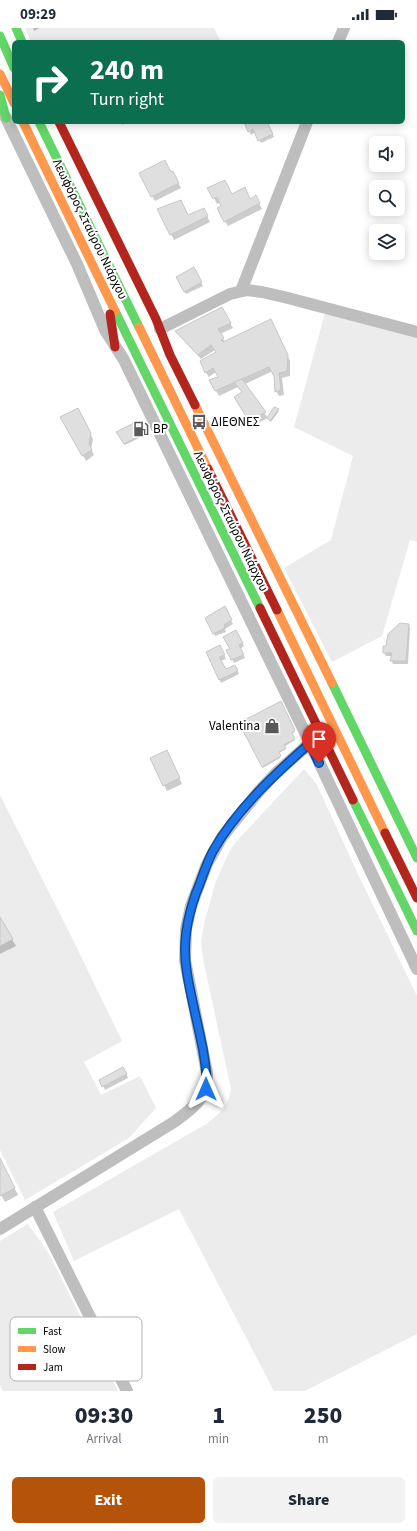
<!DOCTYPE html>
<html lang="en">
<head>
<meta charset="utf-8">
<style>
  body { margin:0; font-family:"Source Sans 3",sans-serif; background:#f2f2f3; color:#1f2937; height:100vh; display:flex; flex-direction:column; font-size:15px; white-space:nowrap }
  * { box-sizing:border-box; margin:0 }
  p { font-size:13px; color:#747a83 }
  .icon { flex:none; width:22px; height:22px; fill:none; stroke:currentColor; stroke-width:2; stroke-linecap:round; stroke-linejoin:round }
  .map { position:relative; height:1363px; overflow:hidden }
  .details { display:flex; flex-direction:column; background:#fff; flex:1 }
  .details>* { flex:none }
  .guide { position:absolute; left:12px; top:12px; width:393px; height:84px; border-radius:6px; box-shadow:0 2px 10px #0003; background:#0b6e4f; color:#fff; overflow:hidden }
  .fabs { position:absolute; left:369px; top:108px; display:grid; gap:8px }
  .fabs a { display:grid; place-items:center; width:36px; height:36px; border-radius:6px; background:#fff; box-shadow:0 2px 10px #0003; font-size:20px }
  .pin { position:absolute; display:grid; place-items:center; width:34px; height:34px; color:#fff; margin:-41px -17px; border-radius:50% 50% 50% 0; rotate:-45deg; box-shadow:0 0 4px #0007 }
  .pin .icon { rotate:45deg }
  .me { position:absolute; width:44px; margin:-22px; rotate:0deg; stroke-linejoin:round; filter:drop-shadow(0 0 3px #0008) }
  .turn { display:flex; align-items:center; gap:14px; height:84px; padding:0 12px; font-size:18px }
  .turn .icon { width:52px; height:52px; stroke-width:2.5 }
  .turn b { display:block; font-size:28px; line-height:34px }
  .eta { display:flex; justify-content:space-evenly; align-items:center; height:68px; text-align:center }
  .eta b { font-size:24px; font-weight:800; line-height:28px }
  .primary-button { display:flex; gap:8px; margin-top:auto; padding:8px 12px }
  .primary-button a { flex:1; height:46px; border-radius:6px; background:#b45309; color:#fff; font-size:16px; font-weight:800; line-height:46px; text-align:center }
  .primary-button a+a { background:#f2f2f3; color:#1f2937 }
  .status { display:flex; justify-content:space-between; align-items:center; height:28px; padding:0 20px; background:#fff; direction:ltr }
  .status svg { height:11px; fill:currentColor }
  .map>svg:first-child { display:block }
  .green { fill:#ececec }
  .shadow { fill:#0003 }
  .building { fill:#dfdfdf; stroke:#c7c7c7 }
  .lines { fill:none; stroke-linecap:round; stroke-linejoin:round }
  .street { stroke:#bebebe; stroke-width:12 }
  .fast { stroke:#63d668; stroke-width:9 }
  .slow { stroke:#ff974d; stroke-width:9 }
  .jam { stroke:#b3261e; stroke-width:9 }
  .route-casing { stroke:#114b97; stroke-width:10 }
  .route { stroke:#1a73e8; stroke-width:7 }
  .labels { text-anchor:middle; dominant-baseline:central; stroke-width:4; stroke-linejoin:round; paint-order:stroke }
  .street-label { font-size:13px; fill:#000; stroke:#fff }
  .poi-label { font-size:13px; fill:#000; stroke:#fff; text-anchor:start }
  .key { fill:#fff; stroke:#b2b2b2; stroke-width:1 }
  .key-label { font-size:11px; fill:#000 }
</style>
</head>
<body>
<div class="status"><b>09:29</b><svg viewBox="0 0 49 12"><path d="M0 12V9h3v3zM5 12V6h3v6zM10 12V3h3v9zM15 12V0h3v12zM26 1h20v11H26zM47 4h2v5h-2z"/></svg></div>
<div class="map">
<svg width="417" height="1363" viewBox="0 0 417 1363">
  <rect width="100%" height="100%" fill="#fff"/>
  <g class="green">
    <path d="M25,0h189l7,14h-190z"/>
    <path d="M325,285l92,25v204l-7,-2 -28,96 -50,26 -48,-94 47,-28 22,-84 -59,-29z"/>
    <path d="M304,741l12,14 42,91 59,122v338l-112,57h-31l-95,-182 -105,52 -21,-49 155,-89c14,-12 19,-15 23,-34l-28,-130 -2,-18 3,-17 11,-40 12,-28 7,-12z"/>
    <path d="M0,767l74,147 48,99 -38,21 17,33 39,-19 16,32 -27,30 -104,62 -25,-50z"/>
    <path d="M28,1196l21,30 69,137h-115l-3,-6v-144z"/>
  </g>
  <g class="shadow">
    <path d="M33,0h7l-6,3z"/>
    <path d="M121,94h7l-6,3z"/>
    <path d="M245,94h21l8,15 -13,6 -6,-11 -4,3z"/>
    <path d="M171,145l4,4 6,11 -26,13 -3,-5z"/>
    <path d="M209,160l23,7 13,-7 5,12 8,1 4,8 -34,17 -3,-5 -4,-19 -4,2z"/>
    <path d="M159,182l29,6 18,-2 4,8 -36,18z"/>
    <path d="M193,240l10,18 -17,8 -9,-17z"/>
    <path d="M222,281l11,19 -13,6 5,8 48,-17 17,36v15l-8,2 2,17 -5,1 -3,-5 -1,-15 -2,-5 -28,13 23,34 -16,8 -17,-29 8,-4 -5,-6 -19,9 -9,-16 9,-3 -3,-5 -7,5 -3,-4 -5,-12 16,-8 -2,-3 -14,9 -21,-23 -3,-5z"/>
    <path d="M278,382l1,1 -8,11 -2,-3z"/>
    <path d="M80,386l13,25 -2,10 3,6 -8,6 -24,-44z"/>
    <path d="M136,395l7,13 -18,9 -7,-13z"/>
    <path d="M224,580l9,16 -8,5 1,3 -11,4 -9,-18z"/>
    <path d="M408,597l2,3 -2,36h-15l-2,-4 1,-4h-6l-2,-4 3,-5z"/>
    <path d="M236,604l8,14 -4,3 5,9 -11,5 -6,-12 3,-2z"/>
    <path d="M219,618l7,13 -6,2 6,10 9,-5 4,8 -18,9 -14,-31z"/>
    <path d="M280,675l15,29 -4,2 4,6 -11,7 1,3 -7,3 2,5 -17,10 -23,-44z"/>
    <path d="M169,728l13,28 -15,7 -16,-33z"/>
    <path d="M0,891l16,27 -16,8z"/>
    <path d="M125,1043l3,7 -23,12 -4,-10z"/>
    <path d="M0,1131l18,36 -13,7 -5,-9z"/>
  </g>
  <g class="building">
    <path d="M244,94h23l6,12 -15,7 -5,-12 -5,3z"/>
    <path d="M165,132l6,12 2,-1 6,12 -28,14 -12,-24z"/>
    <path d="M225,152l7,14 13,-7 5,12 6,-4 4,8 -36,19 -7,-14 4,-2 -4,-9 -4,2 -6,-11z"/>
    <path d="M181,172l7,15 16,-7 4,8 -38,19 -13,-26z"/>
    <path d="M194,239l8,15 -18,10 -8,-15z"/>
    <path d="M222,279l9,16 -13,6 6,9 -3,2 2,2 48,-23 17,36 -1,16 -8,2 2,17 -6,2 -1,-16 -5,-9 -54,24 -6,-11 9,-3 -5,-9 -8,5 -5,-12 16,-9 -5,-7 -13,10 -23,-24z"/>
    <path d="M242,351l24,33 -17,9 -15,-24 8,-5 -8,-10z"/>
    <path d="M274,379l5,2 -9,12 -3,-3z"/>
    <path d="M78,380l13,25 -2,10 3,7 -10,6 -22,-39z"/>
    <path d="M136,394l7,12 -19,10 -8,-12z"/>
    <path d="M225,578l7,14 -8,5 1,3 -12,6 -8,-16z"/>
    <path d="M400,595l9,1 -3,37h-16l2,-8h-9v-7h3l2,-12z"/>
    <path d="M236,602l7,13 -4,2 5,10 -13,5 -5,-10 4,-1 -7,-12z"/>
    <path d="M220,617l5,10 -6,2 7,12 9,-4 3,6 -19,9 -13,-28z"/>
    <path d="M281,673l14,29 -3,3 3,6 -11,6 2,3 -7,4 2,4 -19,11 -23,-44z"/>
    <path d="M167,722l13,28 -17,8 -13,-28z"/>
    <path d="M0,889l13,22 -13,7z"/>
    <path d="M123,1039l4,7 -25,13 -3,-7z"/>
    <path d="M0,1130l15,30 -15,8z"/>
  </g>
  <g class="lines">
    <g class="street">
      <path d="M338,14l6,-14"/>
      <path d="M2,84l4,6 71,146 28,66 19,30 186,383 107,226"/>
      <path d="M241,263l66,-169"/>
      <path d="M160,301l70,-35 17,-4 15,2 22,5 133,35"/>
      <path d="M35,1179l92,184"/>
      <path d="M0,1201l174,-107c18,-13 35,-25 33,-49l-22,-113 1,-31 5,-23 16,-42 15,-27 38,-47 15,-16 35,-31"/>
    </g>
    <g class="fast">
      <path d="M16,0l6,14"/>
      <path d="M0,8l14,32"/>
      <path d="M0,67l6,23"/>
      <path d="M39,94l100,205"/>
      <path d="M115,283l145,297"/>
      <path d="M332,655l85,175"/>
      <path d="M353,772l64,131"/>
    </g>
    <g class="slow">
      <path d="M0,46l14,29"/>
      <path d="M23,94l92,189"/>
      <path d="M139,299l69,142"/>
      <path d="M195,377l137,278"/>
      <path d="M277,582l108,223"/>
    </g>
    <g class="jam">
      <path d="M59,94l97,197 14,36 25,50"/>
      <path d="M110,286l5,33"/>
      <path d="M208,441l69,141"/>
      <path d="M260,580l93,192"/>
      <path d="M385,805l32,65"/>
    </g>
  </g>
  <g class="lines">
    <defs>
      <path id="route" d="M206,1061c2,-13 -1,-26 -3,-39 -5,-26 -12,-52 -16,-77 -5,-29 0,-54 9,-80 6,-14 10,-29 17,-42 23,-41 63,-78 97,-108l9,20"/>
    </defs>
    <use href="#route" class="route-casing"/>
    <use href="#route" class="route"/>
  </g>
  <defs>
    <symbol id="bus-bare" viewBox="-9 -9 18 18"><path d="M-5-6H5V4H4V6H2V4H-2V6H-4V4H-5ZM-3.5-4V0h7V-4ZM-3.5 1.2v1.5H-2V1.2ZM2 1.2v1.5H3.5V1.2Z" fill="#595959" stroke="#fff" stroke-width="2.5" paint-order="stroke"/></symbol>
    <symbol id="fuel-bare" viewBox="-9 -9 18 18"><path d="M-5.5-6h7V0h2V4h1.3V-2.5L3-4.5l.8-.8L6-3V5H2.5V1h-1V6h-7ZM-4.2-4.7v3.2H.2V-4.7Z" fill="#595959" stroke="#fff" stroke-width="2.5" paint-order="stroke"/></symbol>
    <symbol id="shop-bare" viewBox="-9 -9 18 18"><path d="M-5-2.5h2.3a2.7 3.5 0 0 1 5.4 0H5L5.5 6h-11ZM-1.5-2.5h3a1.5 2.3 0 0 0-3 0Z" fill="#595959" stroke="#fff" stroke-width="2.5" paint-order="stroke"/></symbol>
  </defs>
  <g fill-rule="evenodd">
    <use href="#bus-bare" x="188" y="383" width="22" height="22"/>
    <use href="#fuel-bare" x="130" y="390" width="22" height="22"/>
    <use href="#shop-bare" x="261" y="687" width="22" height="22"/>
  </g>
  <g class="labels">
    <g class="street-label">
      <text transform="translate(90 201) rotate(64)">Λεωφόρος Σταύρου Νιάρχου</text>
      <text transform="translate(231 493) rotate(64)">Λεωφόρος Σταύρου Νιάρχου</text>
    </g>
    <g class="poi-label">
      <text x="211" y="394">ΔΙΕΘΝΕΣ</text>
      <text x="153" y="401">BP</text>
      <text x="260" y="698" text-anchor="end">Valentina</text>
    </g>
  </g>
  <rect x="10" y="1289" width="132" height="64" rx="6" class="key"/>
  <rect x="18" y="1300" width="18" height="6" fill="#63d668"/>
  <rect x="18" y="1318" width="18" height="6" fill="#ff974d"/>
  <rect x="18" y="1336" width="18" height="6" fill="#b3261e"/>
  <g class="key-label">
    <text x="43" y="1307">Fast</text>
    <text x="43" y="1325">Slow</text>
    <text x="43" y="1343">Jam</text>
  </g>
</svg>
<div class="fabs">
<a><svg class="icon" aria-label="sound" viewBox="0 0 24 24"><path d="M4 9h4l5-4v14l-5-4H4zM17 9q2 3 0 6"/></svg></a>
<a><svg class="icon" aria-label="search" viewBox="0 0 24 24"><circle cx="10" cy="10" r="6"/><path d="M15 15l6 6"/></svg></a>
<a><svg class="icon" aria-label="layers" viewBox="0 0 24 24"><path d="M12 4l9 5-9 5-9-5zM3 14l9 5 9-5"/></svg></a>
</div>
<div class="pin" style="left:319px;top:735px;background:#d93025"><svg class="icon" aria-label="arrive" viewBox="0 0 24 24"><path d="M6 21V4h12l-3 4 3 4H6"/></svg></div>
<svg class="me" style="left:206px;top:1061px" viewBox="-20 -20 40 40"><path d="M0-17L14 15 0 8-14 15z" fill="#1a73e8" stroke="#fff" stroke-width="4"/></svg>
<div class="guide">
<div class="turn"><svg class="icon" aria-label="right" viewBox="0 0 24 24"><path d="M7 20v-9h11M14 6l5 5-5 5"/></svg><div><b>240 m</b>Turn right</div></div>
</div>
</div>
<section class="details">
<div class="eta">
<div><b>09:30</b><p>Arrival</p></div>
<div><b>1</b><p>min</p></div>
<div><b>250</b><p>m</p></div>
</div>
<div class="primary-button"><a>Exit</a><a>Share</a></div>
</section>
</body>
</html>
